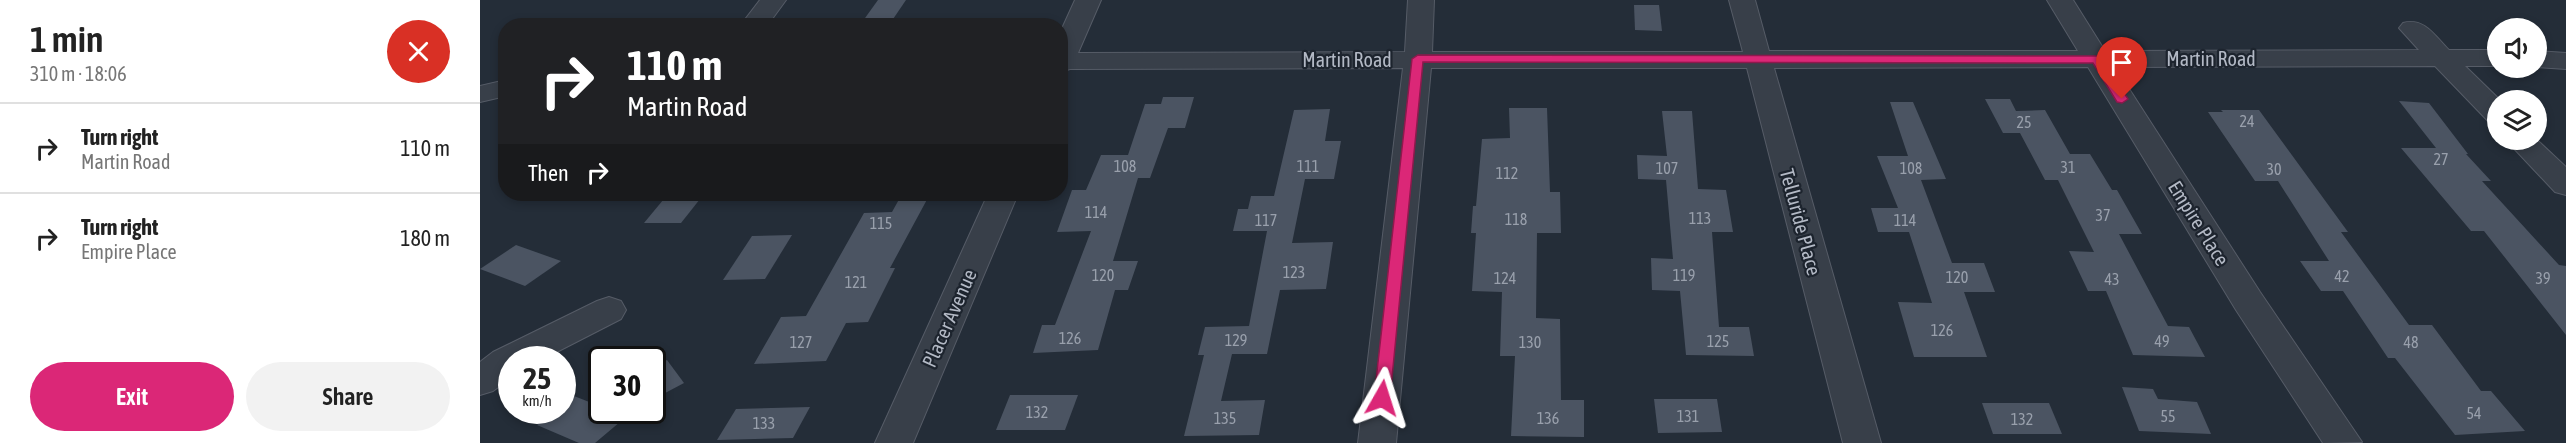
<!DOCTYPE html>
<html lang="en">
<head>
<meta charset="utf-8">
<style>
  body { margin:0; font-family:"Asap Condensed",sans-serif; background:#f2f2f2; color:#222; height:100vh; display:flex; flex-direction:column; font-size:22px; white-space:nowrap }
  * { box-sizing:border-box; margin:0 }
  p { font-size:20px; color:#767676 }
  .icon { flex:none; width:33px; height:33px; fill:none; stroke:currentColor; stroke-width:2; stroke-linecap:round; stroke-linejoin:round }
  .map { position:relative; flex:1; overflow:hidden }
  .sheet { display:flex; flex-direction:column; background:#fff; width:480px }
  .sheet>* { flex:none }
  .banner { position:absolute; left:18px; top:18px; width:570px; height:183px; border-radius:24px; box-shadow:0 3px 9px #0003; background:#202124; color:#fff; overflow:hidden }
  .tools { position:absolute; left:2007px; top:18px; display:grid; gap:12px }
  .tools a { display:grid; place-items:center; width:60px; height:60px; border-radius:50%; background:#fff; box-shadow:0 3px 9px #0003; font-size:30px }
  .speed { position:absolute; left:18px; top:346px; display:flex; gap:12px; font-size:30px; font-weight:700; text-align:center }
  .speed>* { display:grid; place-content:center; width:78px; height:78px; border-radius:50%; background:#fff; box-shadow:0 3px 9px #0003; line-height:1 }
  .speed small { font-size:15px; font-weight:400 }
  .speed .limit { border:3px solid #111; border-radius:9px; background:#fff; color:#111 }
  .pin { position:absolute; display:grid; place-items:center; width:51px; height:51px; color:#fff; margin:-62px -26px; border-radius:50% 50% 50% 0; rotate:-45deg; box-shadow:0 0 6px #0007 }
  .pin .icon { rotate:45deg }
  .me { position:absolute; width:66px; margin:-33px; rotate:6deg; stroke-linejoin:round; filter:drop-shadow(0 0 4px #0008) }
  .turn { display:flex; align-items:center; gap:21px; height:126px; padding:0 30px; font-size:27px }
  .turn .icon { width:78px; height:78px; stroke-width:2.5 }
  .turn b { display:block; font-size:42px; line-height:51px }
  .then { display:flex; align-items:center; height:57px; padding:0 30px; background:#0003; gap:12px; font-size:22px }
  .round { display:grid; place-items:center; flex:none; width:63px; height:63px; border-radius:32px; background:#f2f2f2 }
  .head { display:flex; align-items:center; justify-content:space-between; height:102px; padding:0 30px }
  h1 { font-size:36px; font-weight:600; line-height:45px }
  .action { display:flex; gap:12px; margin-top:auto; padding:12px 30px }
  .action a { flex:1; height:69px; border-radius:36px; background:#db2777; color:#fff; font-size:24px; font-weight:600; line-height:69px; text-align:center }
  .action a+a { background:#f2f2f2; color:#222 }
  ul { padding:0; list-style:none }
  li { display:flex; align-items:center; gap:18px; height:90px; padding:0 30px; border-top:2px solid #e0e0e0 }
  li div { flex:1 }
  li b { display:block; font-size:22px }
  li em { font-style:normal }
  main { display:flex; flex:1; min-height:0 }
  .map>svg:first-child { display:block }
  .building { fill:#4b5462 }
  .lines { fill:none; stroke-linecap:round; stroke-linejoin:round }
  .minor-casing { stroke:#565c67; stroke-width:2 }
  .minor { fill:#383f49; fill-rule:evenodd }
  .route { fill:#db2777; stroke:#8e194d; stroke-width:1.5 }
  .labels { text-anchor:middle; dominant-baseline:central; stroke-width:4.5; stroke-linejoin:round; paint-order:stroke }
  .number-label { font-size:16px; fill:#99a0ac }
  .street-label { font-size:20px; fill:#b3b9c5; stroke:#1d242e }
</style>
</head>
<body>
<main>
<section class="sheet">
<div class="head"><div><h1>1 min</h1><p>310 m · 18:06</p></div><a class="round" style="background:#d93025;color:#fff"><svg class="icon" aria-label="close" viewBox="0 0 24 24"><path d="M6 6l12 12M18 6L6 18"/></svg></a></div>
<ul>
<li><svg class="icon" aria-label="right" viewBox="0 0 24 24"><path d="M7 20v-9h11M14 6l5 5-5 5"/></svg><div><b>Turn right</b><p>Martin Road</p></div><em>110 m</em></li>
<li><svg class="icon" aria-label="right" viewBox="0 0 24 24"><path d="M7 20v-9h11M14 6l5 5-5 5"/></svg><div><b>Turn right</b><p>Empire Place</p></div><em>180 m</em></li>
</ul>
<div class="action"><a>Exit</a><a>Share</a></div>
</section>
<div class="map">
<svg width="2086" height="443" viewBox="0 0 2086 443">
  <rect width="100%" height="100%" fill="#242d38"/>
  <g class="building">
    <path d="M398,0h28l-17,25h-29z"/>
    <path d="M1154,5h25l3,26 -27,-1z"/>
    <path d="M683,97h31l-9,31h-17l-18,50h-12l-25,83h25l-10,29h-13l-17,60 -65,3 9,-28h13l36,-94 -34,1 15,-42h14l15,-35h27l17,-51h16z"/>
    <path d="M1505,99h25l6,12 29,-1 25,44h20l22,36h5l25,44h-23l49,92 21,1 16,30 -72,-2 -27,-64h-18l-19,-40 25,1 -36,-72h-13l-25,-47h-17z"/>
    <path d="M1919,101l30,2 39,51h-2l25,27h-9l77,84 7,1v69l-82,-104h-13l-70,-83h35z"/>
    <path d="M1410,102h23l33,77 -25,1 31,83h32l11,29h-31l23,65h-73l-16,-55 34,1 -23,-71h-31l-7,-24h27l-21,-52h31z"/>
    <path d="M1029,108h38l3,84h10l1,41h-24l-1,85 24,1 1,81h23v37l-73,-1 4,-80h-15l2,-64 -30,-1 4,-58h-5l2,-27h3l6,-67 28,-1z"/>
    <path d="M850,109l-5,32h16l-7,38h-29l-13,64 41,-1 -7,47 -46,1 -13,64h-35l-11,47 44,-1 -6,35 -75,1 20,-81h-6l7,-28 44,-1 18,-95h-34l5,-22h10l3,-13h23l20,-86z"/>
    <path d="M1741,110h38l89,122h-7l68,93h23l49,66h10l34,40 -70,4 -60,-77h-7l-45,-67h-22l-21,-30h29l-51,-80h-23l-47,-69h15z"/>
    <path d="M1182,111h30l6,78 28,1 7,42h-21l7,95h30l5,29 -68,-1 -6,-64 -28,-1 -1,-32 22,1 -7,-79 -28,-1 -1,-24 30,1z"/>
    <path d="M188,194h36l-23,29h-37z"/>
    <path d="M422,194h28l-40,74h5l-27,54 -22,1 -20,38 -72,3 27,-47 25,-1 58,-103 28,-1z"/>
    <path d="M312,235l-27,44 -42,1 29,-44z"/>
    <path d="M36,245l45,16 -36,25 -45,-17z"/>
    <path d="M187,360l17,23 -32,17v-33z"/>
    <path d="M1642,387l31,2 5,10 39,3 14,32 -72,-3z"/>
    <path d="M530,395h68l-13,35h-69z"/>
    <path d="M94,396l28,11v4h31l-38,32h-16l-42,-18 18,-14h7v-6z"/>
    <path d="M1174,399h63l5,33 -64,1z"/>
    <path d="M1502,403h67l13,31h-69z"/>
    <path d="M330,407l-17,31 -76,2 19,-31z"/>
  </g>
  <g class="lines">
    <defs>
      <g id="minor">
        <path d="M280,0h26l-19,26h-27z"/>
        <path d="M595,0h26l-23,53 327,-1 3,-52h26l-2,52h311l-14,-52h26l14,51h309l-31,-51h26l32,51 314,-1 -20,-22 4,-5c21,-6 32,13 46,27h49v16h-33l35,34h-2v24l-10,-3 -53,-55 -320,1 145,225 102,150 -39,1 -87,-133 -148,-243 -314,1 107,375h-38l-96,-375h-316l-35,375h-38l45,-375 -333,1 -10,3v-39z"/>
        <path d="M2056,51l30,2v16l-30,-2z"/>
        <path d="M26,80v16l-26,6v-16z"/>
        <path d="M2056,139l30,28v28l-11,-3 -49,-52z"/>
        <path d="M508,194h30l-105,249h-38z"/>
        <path d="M129,297l12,4 5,9 -5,9 -80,41h-29v17l-19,14 -13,4v-33l13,-10 104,-51z"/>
      </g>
    </defs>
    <use href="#minor" class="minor-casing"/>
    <use href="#minor" class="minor"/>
  </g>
  <path class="route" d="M938,55l679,1 4,1 27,42 -6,4 -5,-1 -24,-39 -670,-1 -33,336 -2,4 -6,2 -6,-2 -2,-4 38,-339z"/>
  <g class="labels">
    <g class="number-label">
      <text x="1767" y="121">24</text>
      <text x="1544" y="122">25</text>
      <text x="1961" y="159">27</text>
      <text x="645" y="166">108</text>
      <text x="828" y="166">111</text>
      <text x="1588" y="167">31</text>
      <text x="1187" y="168">107</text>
      <text x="1431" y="168">108</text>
      <text x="1794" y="169">30</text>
      <text x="1027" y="173">112</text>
      <text x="616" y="212">114</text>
      <text x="1623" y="215">37</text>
      <text x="1220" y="218">113</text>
      <text x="1036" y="219">118</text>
      <text x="786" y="220">117</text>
      <text x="1425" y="220">114</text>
      <text x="401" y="223">115</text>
      <text x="814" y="272">123</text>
      <text x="623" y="275">120</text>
      <text x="1204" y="275">119</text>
      <text x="1862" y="276">42</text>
      <text x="1477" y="277">120</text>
      <text x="1025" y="278">124</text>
      <text x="2063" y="278">39</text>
      <text x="1632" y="279">43</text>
      <text x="376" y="282">121</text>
      <text x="1462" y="330">126</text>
      <text x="590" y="338">126</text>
      <text x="756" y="340">129</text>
      <text x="1238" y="341">125</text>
      <text x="1682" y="341">49</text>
      <text x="321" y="342">127</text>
      <text x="1050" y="342">130</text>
      <text x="1931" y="342">48</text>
      <text x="557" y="412">132</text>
      <text x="1994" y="413">54</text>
      <text x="1208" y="416">131</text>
      <text x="1688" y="416">55</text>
      <text x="745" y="418">135</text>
      <text x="1068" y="418">136</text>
      <text x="1542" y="419">132</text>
      <text x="284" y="423">133</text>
    </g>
    <g class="street-label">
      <text x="1731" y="58">Martin Road</text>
      <text x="867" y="59">Martin Road</text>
      <text transform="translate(1321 222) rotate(75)">Telluride Place</text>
      <text transform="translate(1719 223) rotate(58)">Empire Place</text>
      <text transform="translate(469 318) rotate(-66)">Placer Avenue</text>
    </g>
  </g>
</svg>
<div class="tools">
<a><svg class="icon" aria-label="sound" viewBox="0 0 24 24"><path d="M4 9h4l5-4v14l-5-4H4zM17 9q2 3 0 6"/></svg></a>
<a><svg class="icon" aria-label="layers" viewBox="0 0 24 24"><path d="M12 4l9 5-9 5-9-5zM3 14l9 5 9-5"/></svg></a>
</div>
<div class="speed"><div>25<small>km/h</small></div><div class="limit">30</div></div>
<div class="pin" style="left:1642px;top:99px;background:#d93025"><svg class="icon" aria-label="arrive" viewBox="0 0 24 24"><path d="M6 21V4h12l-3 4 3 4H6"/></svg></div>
<svg class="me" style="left:902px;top:398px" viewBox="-20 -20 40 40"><path d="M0-17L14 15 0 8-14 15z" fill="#db2777" stroke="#fff" stroke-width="4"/></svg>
<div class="banner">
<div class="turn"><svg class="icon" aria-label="right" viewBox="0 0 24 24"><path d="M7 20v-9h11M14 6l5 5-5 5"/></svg><div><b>110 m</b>Martin Road</div></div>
<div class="then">Then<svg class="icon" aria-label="right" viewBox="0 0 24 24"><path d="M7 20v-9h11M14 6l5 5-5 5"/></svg></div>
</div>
</div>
</main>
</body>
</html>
